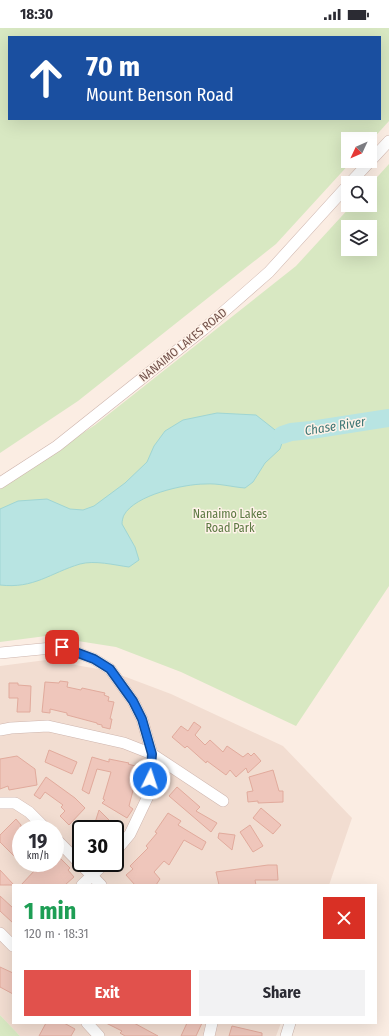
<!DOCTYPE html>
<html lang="en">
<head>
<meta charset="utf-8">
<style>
  body { margin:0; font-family:"Fira Sans Condensed",sans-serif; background:#f2f2f3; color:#2b2b33; height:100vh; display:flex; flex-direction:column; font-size:15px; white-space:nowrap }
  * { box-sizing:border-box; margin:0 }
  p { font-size:13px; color:#7c7c81 }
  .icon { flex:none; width:22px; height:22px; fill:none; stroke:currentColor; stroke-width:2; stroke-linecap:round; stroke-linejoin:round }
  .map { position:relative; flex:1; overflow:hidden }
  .side { position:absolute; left:12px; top:856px; width:365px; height:140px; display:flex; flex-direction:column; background:#fff; border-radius:0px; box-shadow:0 4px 16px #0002 }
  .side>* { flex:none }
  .guide { position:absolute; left:8px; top:8px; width:373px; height:84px; border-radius:0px; box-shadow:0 4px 16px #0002; background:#1a4fa0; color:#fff; overflow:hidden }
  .needle { width:26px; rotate:226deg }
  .controls { position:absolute; left:341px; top:104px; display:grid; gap:8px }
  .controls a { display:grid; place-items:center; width:36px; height:36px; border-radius:0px; background:#fff; box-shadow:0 4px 16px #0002; font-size:20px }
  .speed { position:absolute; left:12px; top:792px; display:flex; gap:8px; font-size:20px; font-weight:700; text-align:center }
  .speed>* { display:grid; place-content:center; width:52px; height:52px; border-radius:50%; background:#fff; box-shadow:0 4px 16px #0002; line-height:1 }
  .speed small { font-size:10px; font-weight:400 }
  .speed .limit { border:2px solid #111; border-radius:6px; background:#fff; color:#111 }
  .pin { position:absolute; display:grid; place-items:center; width:34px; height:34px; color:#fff; margin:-17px; border-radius:8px; box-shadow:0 2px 6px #0006 }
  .me { position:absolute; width:44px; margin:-22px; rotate:4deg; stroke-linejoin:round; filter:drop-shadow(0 0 3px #0008) }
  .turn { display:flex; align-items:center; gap:14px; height:84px; padding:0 12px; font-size:18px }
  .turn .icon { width:52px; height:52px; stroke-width:2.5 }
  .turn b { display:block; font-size:28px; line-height:34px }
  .round { display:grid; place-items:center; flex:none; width:42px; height:42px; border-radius:0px; background:#f2f2f3 }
  .summary { display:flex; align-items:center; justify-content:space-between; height:68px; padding:0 12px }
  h1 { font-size:24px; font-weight:700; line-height:30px; color:#1e9e55 }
  .action { display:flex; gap:8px; margin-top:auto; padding:8px 12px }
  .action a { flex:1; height:46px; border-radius:0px; background:#e1514c; color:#fff; font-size:16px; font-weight:700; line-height:46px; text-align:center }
  .action a+a { background:#f2f2f3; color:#2b2b33 }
  .status { display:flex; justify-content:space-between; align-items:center; height:28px; padding:0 20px; background:#fff; direction:ltr }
  .status svg { height:11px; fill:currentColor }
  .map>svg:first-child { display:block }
  .residential { fill:#f2ddd1; fill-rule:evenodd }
  .green { fill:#d8e8c2; fill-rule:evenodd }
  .water { fill:#b8e4e2; stroke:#9fd5d3 }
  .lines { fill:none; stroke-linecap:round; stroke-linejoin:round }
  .river { stroke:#b8e4e2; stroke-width:18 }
  .building { fill:#efc6bb; stroke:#e1aa9c }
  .minor-casing { stroke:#ceb5ad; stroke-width:12 }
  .minor { stroke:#fff; stroke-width:11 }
  .route-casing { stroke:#114b97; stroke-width:10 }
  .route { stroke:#1a73e8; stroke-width:7 }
  .labels { text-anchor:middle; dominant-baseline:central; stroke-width:3; stroke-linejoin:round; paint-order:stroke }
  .street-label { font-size:12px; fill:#72514a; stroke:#fef2e8 }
  .park-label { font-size:12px; fill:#5c7842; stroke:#fef2e8 }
  .water-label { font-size:13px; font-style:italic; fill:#3f7776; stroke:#fef2e8 }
</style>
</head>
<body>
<div class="status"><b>18:30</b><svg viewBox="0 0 49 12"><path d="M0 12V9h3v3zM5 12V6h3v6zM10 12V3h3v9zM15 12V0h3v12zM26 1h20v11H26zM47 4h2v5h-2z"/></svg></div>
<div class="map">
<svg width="389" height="1008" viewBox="0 0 389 1008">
  <rect width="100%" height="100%" fill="#fbede3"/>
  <path class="residential" d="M46,632l64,11 61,23 112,52 69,72 -23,67h-316v138h268l-5,13h-256l-20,-21v-349zM21,801h34v34h-34zM81,801h34v34h-34z"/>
  <g class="green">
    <path d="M0,0h389v93l-19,21v-3h-22v22h4l-76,83 -198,157 -78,52zM9,9h371v82h-371z"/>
    <path d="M389,136v422l-93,140 -115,-54 -65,-25 -70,-11 -46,6v-154l95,-63 201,-159 56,-61h18v-20zM348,199h22v22h-22z"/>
    <path d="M0,987l20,21h-20z"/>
  </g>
  <path class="water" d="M217,385l39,2 28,22 -4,12 -15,14 -12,19 -8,6c-13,-1 -27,-5 -40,-4 -21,0 -70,11 -81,31 -1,2 -2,6 -2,9l13,23 4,13 -10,7c-15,-2 -34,-7 -49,-3 -30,9 -46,25 -80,21v-76l18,-8 29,-2 23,10 13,1 11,-4 31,-23 22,-21 7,-16 11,-15 18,-11z"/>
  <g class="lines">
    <path class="river" d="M282,407l9,-3 20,-2 78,-12"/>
  </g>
  <g class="building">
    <path d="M60,653l8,1 -1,5 14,3 1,-2 23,5 -1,2 5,2 -1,4 6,1 -4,17h2l-2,10 -8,-2v-2l-5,-1v-1l-30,-8v-2l-17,-4v4l-8,-1 3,-30 14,1z"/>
    <path d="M9,655h9v2l13,1 -1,26h-13l1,-14h-9z"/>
    <path d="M194,694l7,5 -6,8 10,10 5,-5 13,12 4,-6 16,11 5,-4 3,3 3,-3 7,8 -13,12 -2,-5 -10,9 -6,-7 -4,5 -19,-14 -1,2 -19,-17 -2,2 -13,-11 9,-11 7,5z"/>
    <path d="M49,722l28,12 -5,12 -27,-12z"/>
    <path d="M17,728l18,13 2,16 -28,5 -1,-4 -8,3v-30z"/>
    <path d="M92,729l17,5v-3l20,4 -1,1 11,3 -10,39 4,3 -6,9 -25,-15 3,-3 -2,-1 8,-27 -14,-3 -8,25 -7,-4z"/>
    <path d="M273,742l6,21h4v11l-25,1v-2l-10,1 -1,-10 6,-1 -4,-14z"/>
    <path d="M46,749l29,21 10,10 -16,17 -9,-9 5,-5 -4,-4 2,-2 -18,-13 -5,7 -6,-4z"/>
    <path d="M177,759l23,20 -4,4 21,12 -6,9 -42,-36z"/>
    <path d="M261,780l20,17 -8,9 -20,-16z"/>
    <path d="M99,782l19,19h-25z"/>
    <path d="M168,785l13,8 -3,4 28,17 -4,8 -18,-10 -15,25 -5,-4 -10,11 6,7 -4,6h-21l-9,-10 7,-6 -3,-3 18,-18 -2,-2 11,-13 -2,-1z"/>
    <path d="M16,791l5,6v38l-21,-21v-7z"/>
    <path d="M250,797l13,21 -10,6 -13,-20z"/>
    <path d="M219,805l16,2 -3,15 -14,-12z"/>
    <path d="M55,825l15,15 -2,2 6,7 -9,8h-44l14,-15 1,2 11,-9h8z"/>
    <path d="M268,837h9l1,15h-23l1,5h-37l-3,-13z"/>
    <path d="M0,842l14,15h-14z"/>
    <path d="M0,868l13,12v15l-13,-12z"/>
    <path d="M0,939l13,6v21l-13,-7z"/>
    <path d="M46,995h18l11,6 -4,7h-32z"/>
    <path d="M106,995h28l24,13h-33l-5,-3 2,-2z"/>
    <path d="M187,995h15l-6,13h-15z"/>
    <path d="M232,998l30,7v3h-33z"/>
  </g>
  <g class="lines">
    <defs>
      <g id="minor">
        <path d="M350,155l39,-42"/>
        <path d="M0,455l57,-37 147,-117 65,-57 79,-87"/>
        <path d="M0,625l62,-6 32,12 16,10 23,32 9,18 10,35 -2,38 -20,42 -15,18"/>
        <path d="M0,702l11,-2 37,-2 76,17 28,11 71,47"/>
        <path d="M0,775h15l14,9 17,17"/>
        <path d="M55,810l46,47"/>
        <path d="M82,857l23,-22"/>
        <path d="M0,905l13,13"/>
        <path d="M87,995l12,13"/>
        <path d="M209,1008l3,-13"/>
        <path d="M286,1008l4,-13"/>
      </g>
    </defs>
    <use href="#minor" class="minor-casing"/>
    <use href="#minor" class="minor"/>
  </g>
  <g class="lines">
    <defs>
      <path id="route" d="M62,619l32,12 16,10 23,32 9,18 10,35 -2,25"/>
    </defs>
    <use href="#route" class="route-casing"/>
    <use href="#route" class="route"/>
  </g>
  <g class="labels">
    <g class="street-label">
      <text transform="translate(183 317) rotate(-39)">NANAIMO LAKES ROAD</text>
    </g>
    <g class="park-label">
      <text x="230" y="486">Nanaimo Lakes<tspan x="230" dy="14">Road Park</tspan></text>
    </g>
    <g class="water-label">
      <text transform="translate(335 398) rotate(-9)">Chase River</text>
    </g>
  </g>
</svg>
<div class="controls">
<a><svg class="needle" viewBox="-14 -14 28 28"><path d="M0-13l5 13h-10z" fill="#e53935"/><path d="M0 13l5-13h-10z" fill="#7c7c81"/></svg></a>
<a><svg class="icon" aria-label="search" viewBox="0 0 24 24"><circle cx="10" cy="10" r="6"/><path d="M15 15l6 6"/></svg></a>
<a><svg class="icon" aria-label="layers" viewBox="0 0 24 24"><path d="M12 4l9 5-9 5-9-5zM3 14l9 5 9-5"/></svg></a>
</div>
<div class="speed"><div>19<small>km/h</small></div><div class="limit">30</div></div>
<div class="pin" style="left:62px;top:619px;background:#d93025"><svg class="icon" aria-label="arrive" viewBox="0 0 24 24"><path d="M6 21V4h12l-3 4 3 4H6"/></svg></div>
<svg class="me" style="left:150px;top:751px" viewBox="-20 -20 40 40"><circle r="17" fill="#1a73e8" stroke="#fff" stroke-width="3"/><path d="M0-11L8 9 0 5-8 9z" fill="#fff"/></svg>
<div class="guide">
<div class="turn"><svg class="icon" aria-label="ahead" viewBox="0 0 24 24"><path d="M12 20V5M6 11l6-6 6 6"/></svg><div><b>70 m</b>Mount Benson Road</div></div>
</div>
<section class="side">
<div class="summary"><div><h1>1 min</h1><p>120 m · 18:31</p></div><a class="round" style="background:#d93025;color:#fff"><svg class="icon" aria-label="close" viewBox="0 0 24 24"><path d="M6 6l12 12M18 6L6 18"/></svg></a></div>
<div class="action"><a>Exit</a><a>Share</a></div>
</section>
</div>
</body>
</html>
